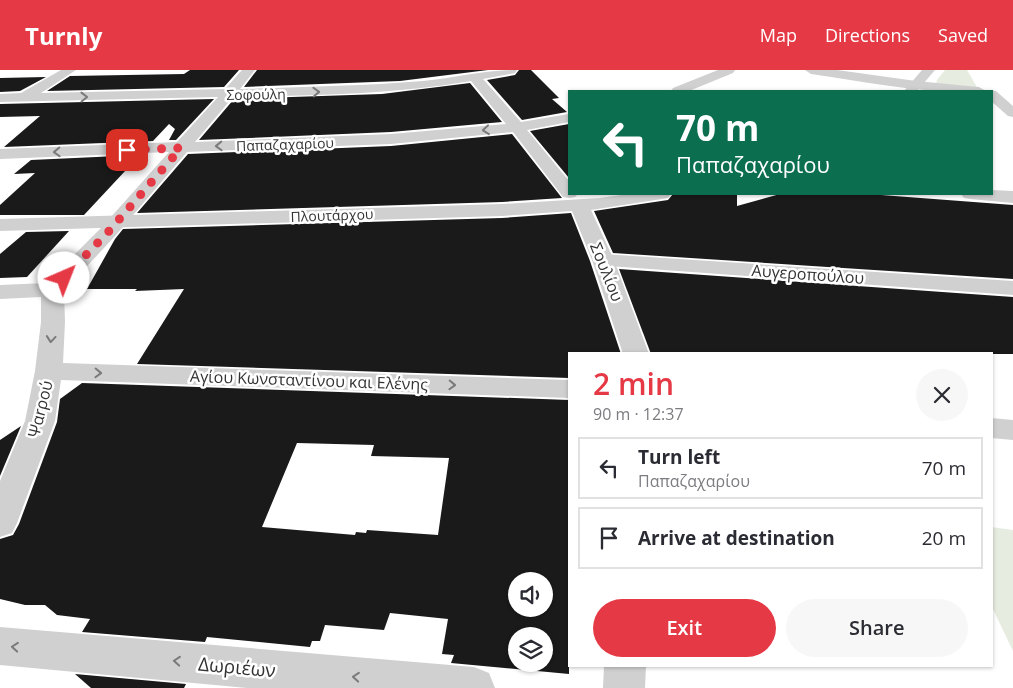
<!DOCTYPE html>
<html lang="en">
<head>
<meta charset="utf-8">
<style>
  body { margin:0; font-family:"Open Sans",sans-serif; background:#f7f7f7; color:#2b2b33; height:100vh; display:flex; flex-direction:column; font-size:19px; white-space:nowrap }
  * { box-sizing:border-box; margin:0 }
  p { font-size:16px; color:#7c7c81 }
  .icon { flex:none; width:28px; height:28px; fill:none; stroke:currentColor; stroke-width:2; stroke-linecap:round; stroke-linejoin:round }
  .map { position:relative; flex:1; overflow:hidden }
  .details { position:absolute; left:568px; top:282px; width:425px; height:315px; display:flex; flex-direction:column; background:#fff; border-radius:0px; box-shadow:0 1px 4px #0004 }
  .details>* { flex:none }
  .hud { position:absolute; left:568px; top:20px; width:425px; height:105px; border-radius:0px; box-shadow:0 1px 4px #0004; background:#0b6e4f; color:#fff; overflow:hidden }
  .fabs { position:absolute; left:508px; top:502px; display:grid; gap:10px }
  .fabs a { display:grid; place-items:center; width:45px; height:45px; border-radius:50%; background:#fff; box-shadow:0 1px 4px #0004; font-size:25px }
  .pin { position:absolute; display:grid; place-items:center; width:42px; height:42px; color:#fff; margin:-21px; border-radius:10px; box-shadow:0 2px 8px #0006 }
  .me { position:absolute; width:55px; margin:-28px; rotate:44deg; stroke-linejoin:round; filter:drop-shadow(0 0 4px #0008) }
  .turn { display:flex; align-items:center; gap:18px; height:105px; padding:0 25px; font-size:22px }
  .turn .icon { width:65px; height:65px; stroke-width:2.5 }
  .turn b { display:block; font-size:35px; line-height:42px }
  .round { display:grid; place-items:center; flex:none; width:52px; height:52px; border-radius:26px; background:#f7f7f7 }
  .overview { display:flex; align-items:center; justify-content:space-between; height:85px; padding:0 25px }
  h1 { font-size:30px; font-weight:600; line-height:38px; color:#e63946 }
  .action { display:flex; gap:10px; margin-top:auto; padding:10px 25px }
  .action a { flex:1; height:58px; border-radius:30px; background:#e63946; color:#fff; font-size:20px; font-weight:600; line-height:58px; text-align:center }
  .action a+a { background:#f7f7f7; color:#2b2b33 }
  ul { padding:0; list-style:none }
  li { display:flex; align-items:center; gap:15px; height:62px; margin:0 10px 8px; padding:0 15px; border:2px solid #e1e1e2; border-radius:0px }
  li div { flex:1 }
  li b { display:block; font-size:19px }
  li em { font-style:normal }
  header { display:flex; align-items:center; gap:30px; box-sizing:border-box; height:70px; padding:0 25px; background:#e63946; color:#fff }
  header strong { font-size:24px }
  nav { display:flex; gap:28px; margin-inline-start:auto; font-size:18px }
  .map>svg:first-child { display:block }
  .green { fill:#e6ecdf }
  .building { fill:#1a1a1a; fill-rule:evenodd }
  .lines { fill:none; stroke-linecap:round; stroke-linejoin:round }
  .minor { fill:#d0d0d0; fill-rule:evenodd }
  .tertiary { fill:#d0d0d0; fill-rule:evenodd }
  .oneway { stroke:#7a7a7a }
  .route { stroke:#e63946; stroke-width:9; stroke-dasharray:0 16.2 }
  .labels { text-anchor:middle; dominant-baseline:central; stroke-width:5; stroke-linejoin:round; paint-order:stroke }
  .far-street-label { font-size:14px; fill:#333; stroke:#fff }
  .street-label { font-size:16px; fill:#333; stroke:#fff }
  .near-street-label { font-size:19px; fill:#333; stroke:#fff }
</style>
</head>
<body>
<header>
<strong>Turnly</strong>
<nav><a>Map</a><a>Directions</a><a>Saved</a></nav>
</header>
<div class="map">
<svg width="1013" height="618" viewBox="0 0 1013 618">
  <rect width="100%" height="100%" fill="#fff"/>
  <g class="green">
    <path d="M945,0h22l11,19 -42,-5 1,-4z"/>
    <path d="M991,457l22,3v121l-22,-46z"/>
  </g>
  <g class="building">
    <path d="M190,0h49l-15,17 -177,4 23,-15 114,-2z"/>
    <path d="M257,0h231l-88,11 -156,6z"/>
    <path d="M519,0h12l28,28 -7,1 15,13 -45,8 -35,-40 28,-5z"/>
    <path d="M46,7l-26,14 -20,1v-14z"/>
    <path d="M470,13l32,39 -111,10 -192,8 35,-41 148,-5z"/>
    <path d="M214,29l-38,41h-7l6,-11 -6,-5 -16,17 -149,6 36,-31 -40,1v-13z"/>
    <path d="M569,54v54l-39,-47z"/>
    <path d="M512,64l50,64 -60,4 -365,11 51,-59 203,-8z"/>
    <path d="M140,85l-56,60h-84v-10l35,-32 -21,1 17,-14z"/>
    <path d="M673,124h64v12l43,-12h88l145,11v74l-400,-26 -19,-42 74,-11z"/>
    <path d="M571,143l19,48 31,93h-52v24l-432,-14 47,-75 -49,2 2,-2h-50l28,-50 8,-10 379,-11z"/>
    <path d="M69,161l-42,46 -27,1v-24l26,-22z"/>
    <path d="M619,199l394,28v57h-362z"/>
    <path d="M82,313l487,17v274l-118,-11 3,-8 -12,-1 6,-35 -58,-6 -6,17 -59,-5 -5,16h-8l-2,6 -103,-10 -2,5 -123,-10 8,-13 -33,-4 -12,-10h-20l-25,-6v-60l13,-4 6,-11 38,-102 3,-23zM297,373l77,2 -3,11 78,2 -11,77 -71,-5 -1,3 -10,-1 -1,3 -93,-8zM516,511h28v28h-28zM516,566h28v28h-28z"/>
    <path d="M21,356l-21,50v-36z"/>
    <path d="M75,604l111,10 -2,4h-93z"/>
  </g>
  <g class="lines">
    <g class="minor">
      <path d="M61,0h15l-35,23 184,-4 17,-19h13l-15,19c61,-2 122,-3 183,-8 32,-3 61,-11 94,-11l-2,3 -32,6 38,43 48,-8v8l-42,8 42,51v13h9l-3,3 -6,1 -6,-1 -50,-65 -122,12 -204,8 -71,83 -52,56 1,31 -2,41 506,17v18l-508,-18 -6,41 -38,102 -5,10 -12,4v-56l25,-60 10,-50 6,-49v-25l-41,2v-14l46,-2 56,-56 67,-75 -169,7v-10l177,-7 41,-45 -218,5v-8l21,-1zM471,11l35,43 -115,10 -196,8 38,-45c79,-2 159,-2 238,-16z"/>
      <path d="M718,0h17l-2,3 -44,18h-18l2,-3z"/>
      <path d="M805,0h32l79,11 63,6 7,4c-59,4 -118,-9 -175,-17z"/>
      <path d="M991,20l5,1 17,15v11l-5,-1 -17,-15v-10h-5z"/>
      <path d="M991,120l22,1v12l-43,-4 -6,-1 -3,-4h30z"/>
      <path d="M603,184l410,27v14l-418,-30 -3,-5 3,-5z"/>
      <path d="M991,348l22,2v20l-22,-2z"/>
      <path d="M0,557l474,40 15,6 6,15h-248l-247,-23z"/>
    </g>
    <g class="tertiary">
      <path d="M922,0h13l-18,21h-13z"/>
      <path d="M629,124h42l-3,4 -6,1 -71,11 23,50 35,94h-26l-31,-94 -20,-49 -70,5 -502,15v-12l502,-15 97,-6z"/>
      <path d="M604,596h42l-1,22h-42z"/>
    </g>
  </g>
  <defs><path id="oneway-chevron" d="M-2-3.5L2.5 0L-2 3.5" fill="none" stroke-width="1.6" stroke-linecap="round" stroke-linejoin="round" transform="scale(1.25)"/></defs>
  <g class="oneway">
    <use href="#oneway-chevron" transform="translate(316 22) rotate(-2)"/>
    <use href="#oneway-chevron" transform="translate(84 27) rotate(-1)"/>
    <use href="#oneway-chevron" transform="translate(486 60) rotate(174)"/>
    <use href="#oneway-chevron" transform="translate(219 76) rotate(178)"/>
    <use href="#oneway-chevron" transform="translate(57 82) rotate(178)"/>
    <use href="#oneway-chevron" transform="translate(51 269) rotate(95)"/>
    <use href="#oneway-chevron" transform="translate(98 303) rotate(2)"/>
    <use href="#oneway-chevron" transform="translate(452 315) rotate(2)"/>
    <use href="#oneway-chevron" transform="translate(15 577) rotate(-175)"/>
    <use href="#oneway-chevron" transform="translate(177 591) rotate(-175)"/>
    <use href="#oneway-chevron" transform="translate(356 607) rotate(-175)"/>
  </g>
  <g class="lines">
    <path class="route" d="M64,208l45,-47 72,-83 -54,2"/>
  </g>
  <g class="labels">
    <g class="far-street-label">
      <text transform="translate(256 24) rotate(-1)">Σοφούλη</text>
      <text transform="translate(285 74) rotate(-2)">Παπαζαχαρίου</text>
      <text transform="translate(332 145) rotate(-2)">Πλουτάρχου</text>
    </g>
    <g class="street-label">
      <text transform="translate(607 202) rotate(68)">Σουλίου</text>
      <text transform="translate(808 204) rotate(4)">Αυγεροπούλου</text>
      <text transform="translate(309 310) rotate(2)">Αγίου Κωνσταντίνου και Ελένης</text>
      <text transform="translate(40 339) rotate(-76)">Ψαrρού</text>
    </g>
    <g class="near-street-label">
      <text transform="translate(237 597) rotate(5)">Δωριέων</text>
    </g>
  </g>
</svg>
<div class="fabs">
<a><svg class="icon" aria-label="sound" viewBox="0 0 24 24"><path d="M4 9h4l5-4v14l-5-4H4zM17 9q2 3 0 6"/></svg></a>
<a><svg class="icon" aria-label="layers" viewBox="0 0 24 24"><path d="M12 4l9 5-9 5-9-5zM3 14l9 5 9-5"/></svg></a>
</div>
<div class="pin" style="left:127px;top:80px;background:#d93025"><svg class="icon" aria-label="arrive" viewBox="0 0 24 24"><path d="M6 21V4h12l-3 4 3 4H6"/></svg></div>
<svg class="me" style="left:64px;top:208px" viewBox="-20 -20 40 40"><circle r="19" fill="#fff"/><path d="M0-13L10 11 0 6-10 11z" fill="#e63946"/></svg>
<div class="hud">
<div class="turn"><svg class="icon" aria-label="left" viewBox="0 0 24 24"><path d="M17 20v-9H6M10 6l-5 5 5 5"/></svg><div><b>70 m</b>Παπαζαχαρίου</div></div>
</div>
<section class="details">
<div class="overview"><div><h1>2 min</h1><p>90 m · 12:37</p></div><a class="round"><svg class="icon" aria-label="close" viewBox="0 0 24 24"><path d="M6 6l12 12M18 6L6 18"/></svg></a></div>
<ul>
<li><svg class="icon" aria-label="left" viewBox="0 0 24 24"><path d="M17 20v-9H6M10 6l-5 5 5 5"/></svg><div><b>Turn left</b><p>Παπαζαχαρίου</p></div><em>70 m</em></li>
<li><svg class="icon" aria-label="arrive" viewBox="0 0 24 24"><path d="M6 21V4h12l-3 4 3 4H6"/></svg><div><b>Arrive at destination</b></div><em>20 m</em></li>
</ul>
<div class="action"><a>Exit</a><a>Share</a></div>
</section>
</div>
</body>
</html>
